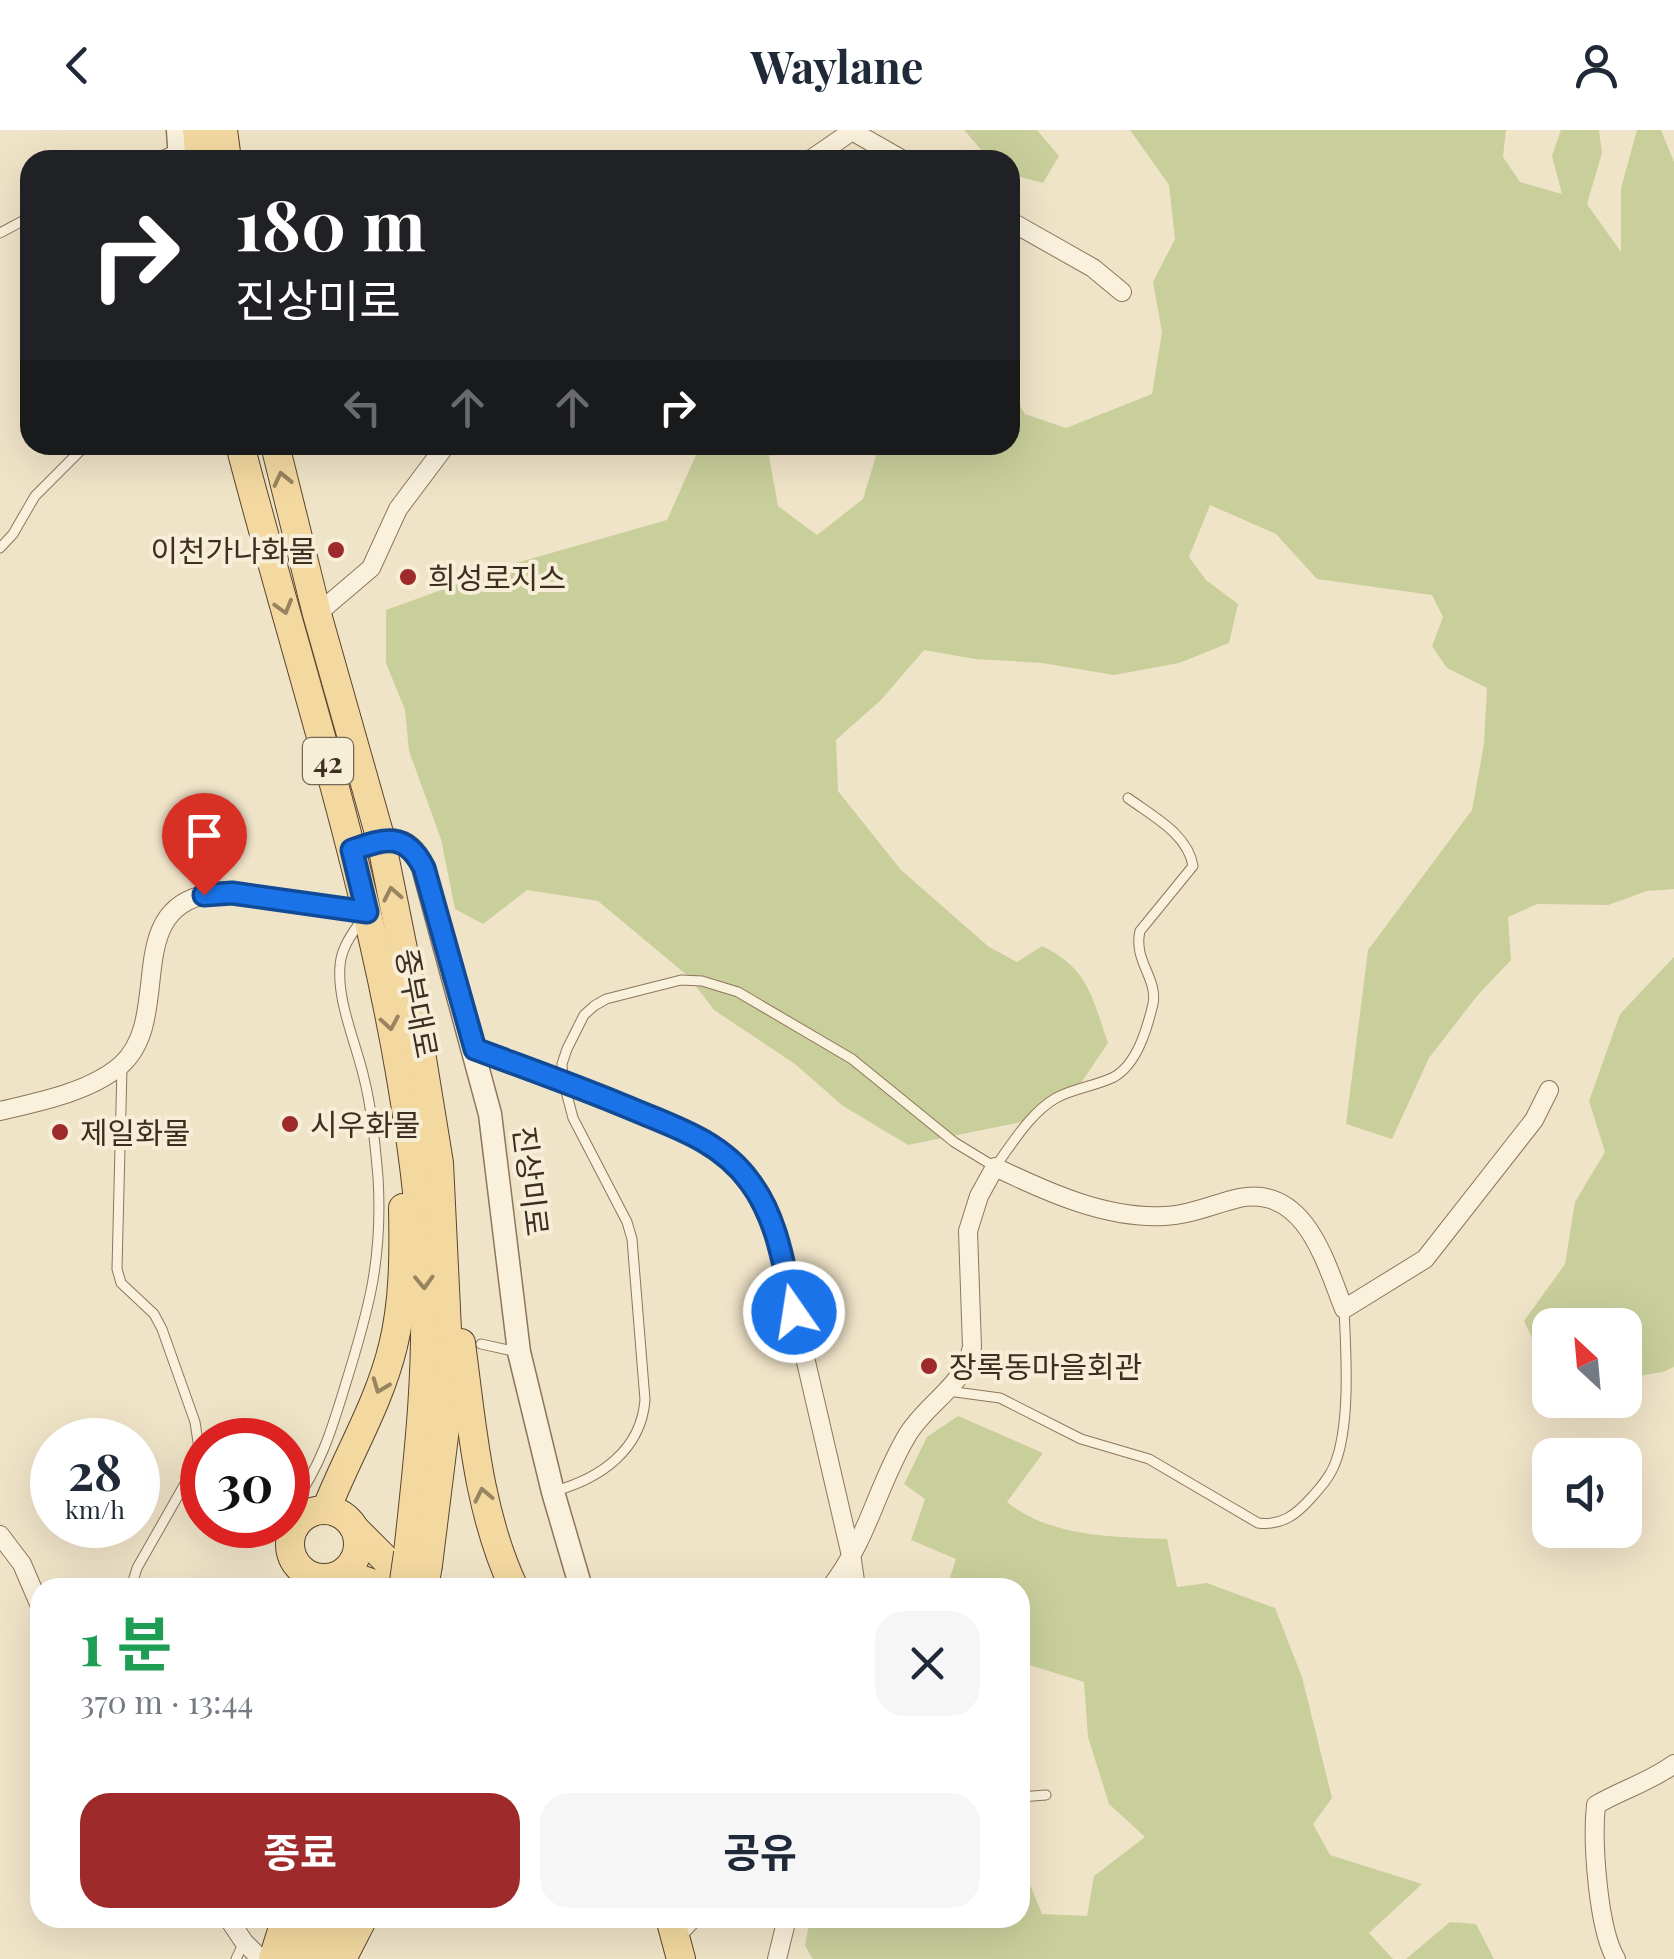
<!DOCTYPE html>
<html lang="ko">
<head>
<meta charset="utf-8">
<style>
  body { margin:0; font-family:"Playfair Display","Noto Sans KR",serif; background:#f6f6f7; color:#1f2937; height:100vh; display:flex; flex-direction:column; font-size:38px; white-space:nowrap }
  * { box-sizing:border-box; margin:0 }
  p { font-size:32px; color:#747a83 }
  .icon { flex:none; width:55px; height:55px; fill:none; stroke:currentColor; stroke-width:2; stroke-linecap:round; stroke-linejoin:round }
  .map { position:relative; flex:1; overflow:hidden }
  .details { position:absolute; left:30px; top:1448px; width:1000px; height:350px; display:flex; flex-direction:column; background:#fff; border-radius:30px; box-shadow:0 10px 40px #0002 }
  .details>* { flex:none }
  .hud { position:absolute; left:20px; top:20px; width:1000px; height:305px; border-radius:30px; box-shadow:0 10px 40px #0002; background:#202124; color:#fff; overflow:hidden }
  .needle { width:65px; rotate:334deg }
  .fabs { position:absolute; left:1532px; top:1178px; display:grid; gap:20px }
  .fabs a { display:grid; place-items:center; width:110px; height:110px; border-radius:20px; background:#fff; box-shadow:0 10px 40px #0002; font-size:50px }
  .speed { position:absolute; left:30px; top:1288px; display:flex; gap:20px; font-size:50px; font-weight:700; text-align:center }
  .speed>* { display:grid; place-content:center; width:130px; height:130px; border-radius:50%; background:#fff; box-shadow:0 10px 40px #0002; line-height:1 }
  .speed small { font-size:25px; font-weight:400 }
  .speed .limit { border:15px solid #d22; background:#fff; color:#111 }
  .pin { position:absolute; display:grid; place-items:center; width:85px; height:85px; color:#fff; margin:-102px -42px; border-radius:50% 50% 50% 0; rotate:-45deg; box-shadow:0 0 10px #0007 }
  .pin .icon { rotate:45deg }
  .me { position:absolute; width:110px; margin:-55px; rotate:347deg; stroke-linejoin:round; filter:drop-shadow(0 0 8px #0008) }
  .turn { display:flex; align-items:center; gap:35px; height:210px; padding:0 50px; font-size:45px }
  .turn .icon { width:130px; height:130px; stroke-width:2.5 }
  .turn b { display:block; font-size:70px; line-height:85px }
  .lanes { display:flex; align-items:center; height:95px; padding:0 50px; background:#0003; justify-content:center; gap:50px; direction:ltr }
  .lanes .off { opacity:.35 }
  .round { display:grid; place-items:center; flex:none; width:105px; height:105px; border-radius:30px; background:#f6f6f7 }
  .headline { display:flex; align-items:center; justify-content:space-between; height:170px; padding:0 50px }
  h1 { font-size:60px; font-weight:700; line-height:75px; color:#1e9e55 }
  .cta { display:flex; gap:20px; margin-top:auto; padding:20px 50px }
  .cta a { flex:1; height:115px; border-radius:30px; background:#9e2a2b; color:#fff; font-size:40px; font-weight:700; line-height:115px; text-align:center }
  .cta a+a { background:#f6f6f7; color:#1f2937 }
  header { display:flex; justify-content:space-between; align-items:center; height:130px; padding:0 50px; background:#fff; font-size:45px; font-weight:700 }
  .map>svg:first-child { display:block }
  .green { fill:#c9cf9b }
  .lines { fill:none; stroke-linecap:round; stroke-linejoin:round }
  .service-casing { stroke:#8d765c; stroke-width:11 }
  .minor-casing { stroke:#8d765c; stroke-width:20 }
  .tertiary-casing { stroke:#8d765c; stroke-width:25 }
  .primary-casing { stroke:#5b4430; stroke-width:30 }
  .service { stroke:#faf1dc; stroke-width:9 }
  .minor { stroke:#faf1dc; stroke-width:18 }
  .tertiary { stroke:#faf1dc; stroke-width:22 }
  .primary { stroke:#f3d9a0; stroke-width:28 }
  .primary-bridge-casing { stroke:#5b4430; stroke-width:30; stroke-linecap:butt }
  .primary-bridge { stroke:#f3d9a0; stroke-width:28 }
  .oneway { stroke:#988460 }
  .route-casing { stroke:#114b97; stroke-width:25 }
  .route { stroke:#1a73e8; stroke-width:18 }
  .poi-dot { fill:#9e2a2b; stroke:#f7eed8; stroke-width:4 }
  .labels { text-anchor:middle; dominant-baseline:central; stroke-width:8; stroke-linejoin:round; paint-order:stroke }
  .shield { fill:#f7eed8; stroke:#756857; stroke-width:2.5 }
  .shield-label { font-size:28px; font-weight:bold; fill:#3d2e20 }
  .poi-label { font-size:30px; fill:#3d2e20; stroke:#f7eed8; text-anchor:start }
  .street-label { font-size:30px; fill:#3d2e20; stroke:#f7eed8 }
</style>
</head>
<body>
<header><svg class="icon" aria-label="back" viewBox="0 0 24 24"><path d="M15 5l-7 7 7 7"/></svg>Waylane<svg class="icon" aria-label="person" viewBox="0 0 24 24"><circle cx="12" cy="8" r="4"/><path d="M4 21q1-7 8-7t8 7"/></svg></header>
<div class="map">
<svg width="1674" height="1829" viewBox="0 0 1674 1829">
  <rect width="100%" height="100%" fill="#f0e4c8"/>
  <g class="green">
    <path d="M964,0h73l22,26 -16,27 -33,-9v-14h-20z"/>
    <path d="M1130,0h376l-3,27 17,25 42,12 -10,-38 9,-26h38l3,23 -15,51 34,48v-64l16,-58h24l13,32v727l-27,2 -39,14 -71,-1 -29,13 3,43 -34,36 -48,62 -37,81 -46,-15 22,-174 104,-140 12,-66 3,-56 -40,-20 -15,-22 11,-29 -11,-22 -115,-16 -41,-45 -66,-29 -21,52 17,23 32,24 -9,39 -50,20 -65,12 -72,-12 -67,-4 -51,-9 -43,50 -45,40 2,51 63,79 88,77 28,15 25,-16c47,23 50,51 66,97l-29,43 -43,33 -128,26 -65,-39 -48,-42 -81,-54 -26,-34 -90,-75 -71,-11 -44,34 -28,-15 -14,-70 -32,-88 -4,-41 -19,-47v-53l130,-47 151,-43 29,-65 -1,-10h72l11,61 39,29 46,-36 13,-43 -2,-11h136v-55l15,24 41,14 86,-34 10,-62 -9,-50 22,-43 -6,-54z"/>
    <path d="M1674,827v410l-11,5 -38,6v-53h-75v27l-13,-3 -13,-28 41,-57 10,-62 30,-50 -16,-51 31,-87z"/>
    <path d="M958,1286l85,37 -36,49c43,35 106,35 160,37l10,48 30,-4 68,25 27,69 30,121 -19,26 17,31 92,29 -53,49 24,26h-580l-8,-13 5,-28h210v-57l22,53 45,2 7,-40 51,-39 -36,-33 -21,-67 -4,-55 -64,-20v-74l-73,-1 9,-28 -45,-19 14,-41 -21,-15 23,-47z"/>
    <path d="M1450,1792l26,2 18,35h-88z"/>
  </g>
  <g class="lines">
    <defs>
      <g id="service">
        <path d="M152,30l25,-11"/>
        <path d="M0,103l30,-16"/>
        <path d="M0,418l13,-14 22,-38 51,-51"/>
        <path d="M122,937l-5,202 4,14 33,31 8,15 33,93 3,20 1,17 -62,109 -6,20"/>
        <path d="M481,1214l36,8"/>
        <path d="M948,1261l52,7 81,41 68,20 109,64c23,3 38,-8 53,-25 9,-10 18,-20 23,-32 17,-39 12,-114 10,-157"/>
        <path d="M555,1361c46,-13 86,-41 90,-91l-13,-161 -5,-17 -54,-104 -10,-38 -1,-16 5,-15 17,-34 10,-9 12,-7 75,-19 21,1 36,11 114,67 102,83 41,25c17,-23 35,-54 61,-69 18,-10 40,-12 58,-21 23,-13 33,-48 39,-73 5,-26 -20,-43 -13,-73l53,-65c-5,-32 -41,-50 -65,-68"/>
        <path d="M293,1374c27,-36 39,-75 52,-118 24,-77 38,-127 33,-209 -3,-33 -6,-67 -14,-99 -8,-35 -27,-76 -24,-112 1,-18 12,-32 22,-47"/>
        <path d="M280,1395l11,29"/>
        <path d="M1020,1667l26,-2"/>
        <path d="M236,1829l8,-17"/>
      </g>
      <g id="minor">
        <path d="M810,30l42,-29 51,29"/>
        <path d="M1010,91l83,47 29,24"/>
        <path d="M317,484l54,-46 27,-59 48,-64"/>
        <path d="M475,919l88,31 142,61 24,17 22,25 27,58 74,319 4,28"/>
        <path d="M0,981c38,-9 90,-19 121,-46 51,-45 4,-148 79,-169 35,-10 127,11 167,16"/>
        <path d="M0,1405l22,29 18,42"/>
        <path d="M830,1458c39,-50 47,-103 78,-154 20,-32 56,-48 64,-87l-4,-116 11,-35 16,-29c52,25 111,52 169,49 26,-1 50,-12 75,-18 66,-13 86,63 105,111l81,-50 109,-139 15,-30"/>
        <path d="M228,1788l16,24 11,11"/>
        <path d="M675,1807l18,-19"/>
        <path d="M777,1829l10,-41"/>
        <path d="M1616,1829c-18,-30 -24,-117 -20,-154 25,-15 54,-23 78,-41"/>
      </g>
      <g id="tertiary">
        <path d="M178,0l2,30"/>
        <path d="M353,720c32,-11 53,-19 70,17l67,247 29,238 34,140 28,96"/>
      </g>
      <g id="primary">
        <path d="M197,0l3,30"/>
        <path d="M223,0l4,30"/>
        <path d="M240,315c70,268 164,534 183,813 7,98 -4,197 -15,295"/>
        <path d="M275,315l42,169 64,226 28,139 30,184 9,188 -3,77 -17,137"/>
        <path d="M461,1213c11,83 17,168 53,245"/>
        <circle cx="324" cy="1414" r="34"/>
        <path d="M326,1380c21,-54 53,-106 67,-164 11,-44 11,-93 10,-138"/>
        <path d="M356,1400l33,33 34,21"/>
        <path d="M337,1447l20,1 28,10"/>
        <path d="M670,1788l11,41"/>
        <path d="M273,1829l13,-41"/>
        <path d="M294,1829l17,-41"/>
        <path d="M318,1829l17,-41"/>
        <path d="M342,1829l21,-41"/>
      </g>
    </defs>
    <use href="#service" class="service-casing"/>
    <use href="#minor" class="minor-casing"/>
    <use href="#tertiary" class="tertiary-casing"/>
    <use href="#primary" class="primary-casing"/>
    <use href="#service" class="service"/>
    <use href="#minor" class="minor"/>
    <use href="#tertiary" class="tertiary"/>
    <use href="#primary" class="primary"/>
    <defs>
      <g id="primary-bridge">
        <path d="M403,1458l5,-35"/>
        <path d="M424,1458l4,-23"/>
      </g>
    </defs>
    <use href="#primary-bridge" class="primary-bridge-casing"/>
    <use href="#primary-bridge" class="primary-bridge"/>
  </g>
  <defs><path id="oneway-chevron" d="M-2-3.5L2.5 0L-2 3.5" fill="none" stroke-width="1.6" stroke-linecap="round" stroke-linejoin="round" transform="scale(2.5)"/></defs>
  <g class="oneway">
    <use href="#oneway-chevron" transform="translate(282 349) rotate(-103)"/>
    <use href="#oneway-chevron" transform="translate(284 477) rotate(74)"/>
    <use href="#oneway-chevron" transform="translate(392 764) rotate(-101)"/>
    <use href="#oneway-chevron" transform="translate(390 893) rotate(80)"/>
    <use href="#oneway-chevron" transform="translate(424 1152) rotate(88)"/>
    <use href="#oneway-chevron" transform="translate(380 1256) rotate(111)"/>
    <use href="#oneway-chevron" transform="translate(483 1365) rotate(-102)"/>
  </g>
  <g class="lines">
    <defs>
      <path id="route" d="M204,765l28,-2 135,19 -15,-62c33,-11 53,-19 72,18l51,181c51,19 102,37 152,58 45,19 93,33 123,75 28,37 34,86 44,130"/>
    </defs>
    <use href="#route" class="route-casing"/>
    <use href="#route" class="route"/>
  </g>
  <g class="poi-dot">
    <circle cx="336" cy="420" r="10"/>
    <circle cx="408" cy="447" r="10"/>
    <circle cx="290" cy="994" r="10"/>
    <circle cx="60" cy="1002" r="10"/>
    <circle cx="929" cy="1236" r="10"/>
  </g>
  <g class="labels">
    <rect class="shield" x="303" y="608" width="50" height="46" rx="8"/>
    <g class="shield-label">
      <text x="328" y="631">42</text>
    </g>
    <g class="poi-label">
      <text x="316" y="420" text-anchor="end">이천가나화물</text>
      <text x="428" y="447">희성로지스</text>
      <text x="310" y="994">시우화물</text>
      <text x="80" y="1002">제일화물</text>
      <text x="949" y="1236">장록동마을회관</text>
    </g>
    <g class="street-label">
      <text transform="translate(418 873) rotate(79)">중부대로</text>
      <text transform="translate(532 1051) rotate(83)">진상미로</text>
    </g>
  </g>
</svg>
<div class="fabs">
<a><svg class="needle" viewBox="-14 -14 28 28"><path d="M0-13l5 13h-10z" fill="#e53935"/><path d="M0 13l5-13h-10z" fill="#747a83"/></svg></a>
<a><svg class="icon" aria-label="sound" viewBox="0 0 24 24"><path d="M4 9h4l5-4v14l-5-4H4zM17 9q2 3 0 6"/></svg></a>
</div>
<div class="speed"><div>28<small>km/h</small></div><div class="limit">30</div></div>
<div class="pin" style="left:204px;top:765px;background:#d93025"><svg class="icon" aria-label="arrive" viewBox="0 0 24 24"><path d="M6 21V4h12l-3 4 3 4H6"/></svg></div>
<svg class="me" style="left:794px;top:1182px" viewBox="-20 -20 40 40"><circle r="17" fill="#1a73e8" stroke="#fff" stroke-width="3"/><path d="M0-11L8 9 0 5-8 9z" fill="#fff"/></svg>
<div class="hud">
<div class="turn"><svg class="icon" aria-label="right" viewBox="0 0 24 24"><path d="M7 20v-9h11M14 6l5 5-5 5"/></svg><div><b>180 m</b>진상미로</div></div>
<div class="lanes"><svg class="icon off" aria-label="left" viewBox="0 0 24 24"><path d="M17 20v-9H6M10 6l-5 5 5 5"/></svg><svg class="icon off" aria-label="ahead" viewBox="0 0 24 24"><path d="M12 20V5M6 11l6-6 6 6"/></svg><svg class="icon off" aria-label="ahead" viewBox="0 0 24 24"><path d="M12 20V5M6 11l6-6 6 6"/></svg><svg class="icon" aria-label="right" viewBox="0 0 24 24"><path d="M7 20v-9h11M14 6l5 5-5 5"/></svg></div>
</div>
<section class="details">
<div class="headline"><div><h1>1 분</h1><p>370 m · 13:44</p></div><a class="round"><svg class="icon" aria-label="close" viewBox="0 0 24 24"><path d="M6 6l12 12M18 6L6 18"/></svg></a></div>
<div class="cta"><a>종료</a><a>공유</a></div>
</section>
</div>
</body>
</html>
